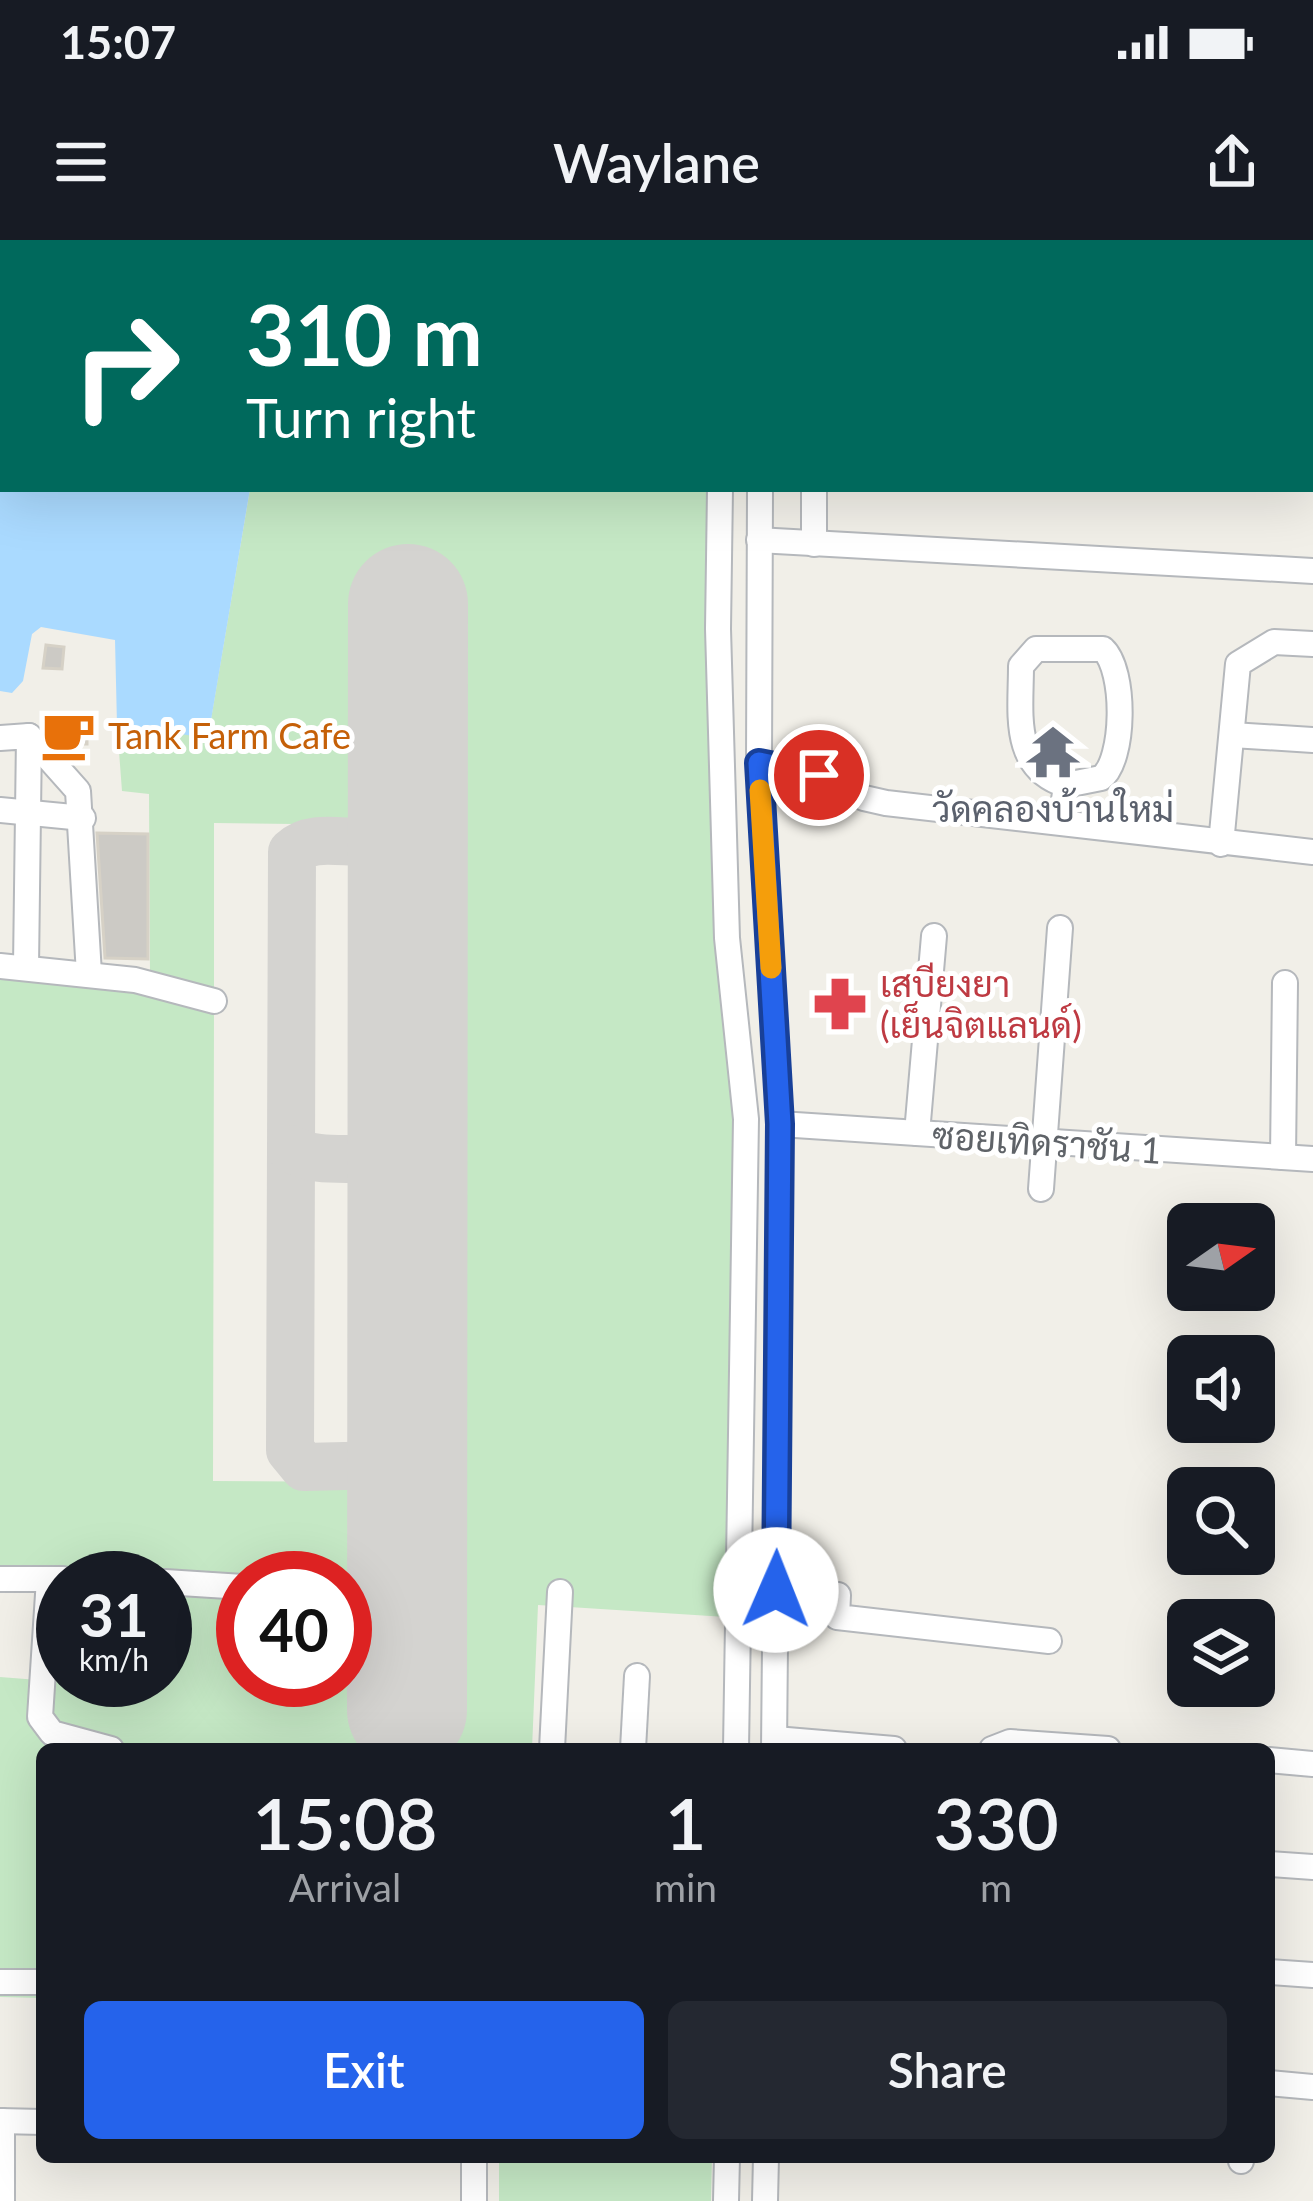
<!DOCTYPE html>
<html lang="en">
<head>
<meta charset="utf-8">
<style>
  body { margin:0; font-family:Lato,Sarabun,sans-serif; background:#242831; color:#f1f3f6; height:100vh; display:flex; flex-direction:column; font-size:45px; white-space:nowrap }
  * { box-sizing:border-box; margin:0 }
  p { font-size:39px; color:#9ea1a6 }
  .icon { flex:none; width:66px; height:66px; fill:none; stroke:currentColor; stroke-width:2; stroke-linecap:round; stroke-linejoin:round }
  .map { position:relative; flex:1; overflow:hidden }
  .sheet { position:absolute; left:36px; top:1503px; width:1239px; height:420px; display:flex; flex-direction:column; background:#171b24; border-radius:18px; box-shadow:0 12px 48px #0002 }
  .sheet>* { flex:none }
  .hud { position:absolute; left:0px; top:0px; width:1314px; height:252px; box-shadow:0 12px 48px #0002; background:#00695c; color:#fff; overflow:hidden }
  .needle { width:78px; rotate:76deg }
  .fabs { position:absolute; left:1167px; top:963px; display:grid; gap:24px }
  .fabs a { display:grid; place-items:center; width:108px; height:108px; border-radius:18px; background:#171b24; box-shadow:0 12px 48px #0002; font-size:60px }
  .speed { position:absolute; left:36px; top:1311px; display:flex; gap:24px; font-size:60px; font-weight:700; text-align:center }
  .speed>* { display:grid; place-content:center; width:156px; height:156px; border-radius:50%; background:#171b24; box-shadow:0 12px 48px #0002; line-height:1 }
  .speed small { font-size:30px; font-weight:400 }
  .speed .limit { border:18px solid #d22; background:#fff; color:#111 }
  .pin { position:absolute; display:grid; place-items:center; width:102px; height:102px; color:#fff; margin:-51px; border:6px solid #fff; border-radius:50%; box-shadow:0 3px 12px #0007 }
  .me { position:absolute; width:132px; margin:-66px; rotate:1deg; stroke-linejoin:round; filter:drop-shadow(0 0 9px #0008) }
  .turn { display:flex; align-items:center; gap:42px; height:252px; padding:0 48px; font-size:54px }
  .turn .icon { width:156px; height:156px; stroke-width:2.5 }
  .turn b { display:block; font-size:84px; line-height:102px }
  .eta { display:flex; justify-content:space-evenly; align-items:center; height:204px; text-align:center }
  .eta b { font-size:72px; font-weight:600; line-height:84px }
  .cta { display:flex; gap:24px; margin-top:auto; padding:24px 48px }
  .cta a { flex:1; height:138px; border-radius:18px; background:#2563eb; color:#fff; font-size:48px; font-weight:600; line-height:138px; text-align:center }
  .cta a+a { background:#242831; color:#f1f3f6 }
  .status { display:flex; justify-content:space-between; align-items:center; height:84px; padding:0 60px; background:#171b24; direction:ltr }
  .status svg { height:33px; fill:currentColor }
  header { display:flex; justify-content:space-between; align-items:center; height:156px; padding:0 48px; background:#171b24; font-size:54px; font-weight:600 }
  .map>svg:first-child { display:block }
  .green { fill:#c5e8c5; fill-rule:evenodd }
  .water { fill:#aadaff }
  .lines { fill:none; stroke-linecap:round; stroke-linejoin:round }
  .canal { stroke:#aadaff; stroke-width:18 }
  .taxiway { stroke:#d4d3d0; stroke-width:48 }
  .runway { stroke:#d4d3d0; stroke-width:120 }
  .building { fill:#cccac5; stroke:#d6d1c6; stroke-width:3 }
  .minor-casing { stroke:#b5b8bc; stroke-width:28 }
  .minor { stroke:#fff; stroke-width:24 }
  .route-casing { stroke:#184099; stroke-width:30 }
  .route { stroke:#2563eb; stroke-width:21 }
  .slow { stroke:#f59e0b; stroke-width:21 }
  .labels { text-anchor:middle; dominant-baseline:central; stroke-width:10; stroke-linejoin:round; paint-order:stroke }
  .food-label { font-size:36px; fill:#c56008; stroke:#fff; text-anchor:start }
  .worship-label { font-size:36px; fill:#5b616d; stroke:#fff }
  .health-label { font-size:36px; fill:#be3a42; stroke:#fff; text-anchor:start }
  .street-label { font-size:36px; fill:#5f6368; stroke:#fff }
</style>
</head>
<body>
<div class="status"><b>15:07</b><svg viewBox="0 0 49 12"><path d="M0 12V9h3v3zM5 12V6h3v6zM10 12V3h3v9zM15 12V0h3v12zM26 1h20v11H26zM47 4h2v5h-2z"/></svg></div>
<header><svg class="icon" aria-label="menu" viewBox="0 0 24 24"><path d="M4 6h16M4 12h16M4 18h16"/></svg>Waylane<svg class="icon" aria-label="share" viewBox="0 0 24 24"><path d="M12 15V3M7 8l5-5 5 5M5 13v7h14v-7"/></svg></header>
<div class="map">
<svg width="1313" height="1961" viewBox="0 0 1313 1961">
  <rect width="100%" height="100%" fill="#f1efe8"/>
  <g class="green">
    <path d="M250,249h459v249l30,467 -13,412 -188,-12 -6,144h-490v249l-42,-1v-320l51,4 8,-112 -59,2v-597l101,8 113,27 -1,472 162,1 1,237 64,1v-1128l-65,-1 1,234 -162,-2v168l-64,-18 -1,-179 -27,-3 -5,-66 91,12zM63,1338h102v102h-102zM243,1338h102v102h-102z"/>
    <path d="M499,1917h213l-1,44h-212z"/>
  </g>
  <path class="water" d="M0,76l3,173h247l-42,249 -91,-13 -2,-85 -74,-13 -9,7 -9,47 -11,12 -12,-2z"/>
  <g class="lines">
    <g class="canal">
      <path d="M231,0l71,3"/>
      <path d="M781,3v-3"/>
    </g>
    <g class="taxiway">
      <path d="M406,588c-33,31 -85,-3 -114,24l-2,598 14,17 82,-2 21,19"/>
      <path d="M291,909c37,21 81,-2 115,23"/>
    </g>
    <path class="runway" d="M407,1470l1,-1106"/>
  </g>
  <g class="building">
    <path d="M46,405l18,2 -2,22 -19,-1z"/>
    <path d="M49,483l38,1v20h-29l-9,-11z"/>
    <path d="M97,593l51,1v125l-43,-1z"/>
  </g>
  <g class="lines">
    <defs>
      <g id="minor">
        <path d="M1294,0l19,1"/>
        <path d="M192,3v-3"/>
        <path d="M660,3v-3"/>
        <path d="M816,3v-3"/>
        <path d="M1069,3v-3"/>
        <path d="M1261,3v-3"/>
        <path d="M0,23h3"/>
        <path d="M0,63h3"/>
        <path d="M1311,76l2,1"/>
        <path d="M720,249l-2,140 9,309 19,181 -10,630"/>
        <path d="M760,249l-1,274 21,361 -6,625"/>
        <path d="M759,300l554,31"/>
        <path d="M814,304v-55"/>
        <path d="M1232,495l81,5"/>
        <path d="M29,496l49,55 11,183"/>
        <path d="M0,498l29,-2 -3,231"/>
        <path d="M759,523l60,12 45,23 22,5 427,49"/>
        <path d="M0,570l83,8"/>
        <path d="M1061,582l5,-37 35,-7c24,-17 25,-108 2,-129h-67l-15,17c0,47 -10,102 45,119"/>
        <path d="M1221,604l17,-180 36,-22 39,2"/>
        <path d="M0,726l135,14 79,21"/>
        <path d="M780,884l533,35"/>
        <path d="M917,893l17,-197"/>
        <path d="M1283,917l2,-174"/>
        <path d="M1041,949l19,-261"/>
        <path d="M0,1339h63"/>
        <path d="M49,1339l-9,138 12,16 59,16"/>
        <path d="M165,1342l78,5"/>
        <path d="M776,1350l62,5 -1,22 212,24"/>
        <path d="M775,1499l119,10"/>
        <path d="M552,1509l8,-157"/>
        <path d="M633,1509l4,-73"/>
        <path d="M992,1509l18,-7 98,7"/>
        <path d="M1269,1520l44,4"/>
        <path d="M1269,1624l44,3"/>
        <path d="M1269,1732l44,3"/>
        <path d="M0,1742h42"/>
        <path d="M1269,1843l44,4"/>
        <path d="M0,1881l42,1"/>
        <path d="M2,1881v80"/>
        <path d="M474,1917v44"/>
        <path d="M1241,1921v-4"/>
        <path d="M726,1961l1,-44"/>
        <path d="M765,1961l1,-44"/>
      </g>
    </defs>
    <use href="#minor" class="minor-casing"/>
    <use href="#minor" class="minor"/>
  </g>
  <g class="lines">
    <defs>
      <path id="route" d="M776,1350l4,-466 -21,-361 60,12"/>
    </defs>
    <use href="#route" class="route-casing"/>
    <use href="#route" class="route"/>
    <path class="slow" d="M760,550l11,178"/>
  </g>
  <defs>
    <symbol id="cafe-bare" viewBox="-9 -9 18 18"><path d="M-5.5-4.5H6V0H3Q3 3.5 0 3.5H-2.5Q-5.5 3.5-5.5 0ZM3-3.2v2h1.7v-2ZM-6 4.5H4V6H-6Z" fill="#e8710a" stroke="#fff" stroke-width="2.5" paint-order="stroke"/></symbol>
    <symbol id="temple-bare" viewBox="-9 -9 18 18"><path d="M0-6L5-2H3V0L6.5 2.5H4V6H1.5V3h-3V6H-4V2.5H-6.5L-3 0V-2H-5Z" fill="#6b7280" stroke="#fff" stroke-width="2.5" paint-order="stroke"/></symbol>
    <symbol id="pharmacy-bare" viewBox="-9 -9 18 18"><path d="M-2-6h4v4h4v4h-4v4h-4v-4h-4v-4h4Z" fill="#e0444e" stroke="#fff" stroke-width="2.5" paint-order="stroke"/></symbol>
  </defs>
  <g fill-rule="evenodd">
    <use href="#cafe-bare" x="30" y="457" width="76" height="76"/>
    <use href="#temple-bare" x="1015" y="474" width="76" height="76"/>
    <use href="#pharmacy-bare" x="802" y="726" width="76" height="76"/>
  </g>
  <g class="labels">
    <g class="food-label">
      <text x="108" y="495">Tank Farm Cafe</text>
    </g>
    <g class="worship-label">
      <text x="1053" y="568">วัดคลองบ้านใหม่</text>
    </g>
    <g class="health-label">
      <text x="880" y="743">เสบียงยา<tspan x="880" dy="41">(เย็นจิตแลนด์)</tspan></text>
    </g>
    <g class="street-label">
      <text transform="translate(1047 902) rotate(4)">ซอยเทิดราชัน 1</text>
    </g>
  </g>
</svg>
<div class="fabs">
<a><svg class="needle" viewBox="-14 -14 28 28"><path d="M0-13l5 13h-10z" fill="#e53935"/><path d="M0 13l5-13h-10z" fill="#9ea1a6"/></svg></a>
<a><svg class="icon" aria-label="sound" viewBox="0 0 24 24"><path d="M4 9h4l5-4v14l-5-4H4zM17 9q2 3 0 6"/></svg></a>
<a><svg class="icon" aria-label="search" viewBox="0 0 24 24"><circle cx="10" cy="10" r="6"/><path d="M15 15l6 6"/></svg></a>
<a><svg class="icon" aria-label="layers" viewBox="0 0 24 24"><path d="M12 4l9 5-9 5-9-5zM3 14l9 5 9-5"/></svg></a>
</div>
<div class="speed"><div>31<small>km/h</small></div><div class="limit">40</div></div>
<div class="pin" style="left:819px;top:535px;background:#d93025"><svg class="icon" aria-label="arrive" viewBox="0 0 24 24"><path d="M6 21V4h12l-3 4 3 4H6"/></svg></div>
<svg class="me" style="left:776px;top:1350px" viewBox="-20 -20 40 40"><circle r="19" fill="#fff"/><path d="M0-13L10 11 0 6-10 11z" fill="#2563eb"/></svg>
<div class="hud">
<div class="turn"><svg class="icon" aria-label="right" viewBox="0 0 24 24"><path d="M7 20v-9h11M14 6l5 5-5 5"/></svg><div><b>310 m</b>Turn right</div></div>
</div>
<section class="sheet">
<div class="eta">
<div><b>15:08</b><p>Arrival</p></div>
<div><b>1</b><p>min</p></div>
<div><b>330</b><p>m</p></div>
</div>
<div class="cta"><a>Exit</a><a>Share</a></div>
</section>
</div>
</body>
</html>
